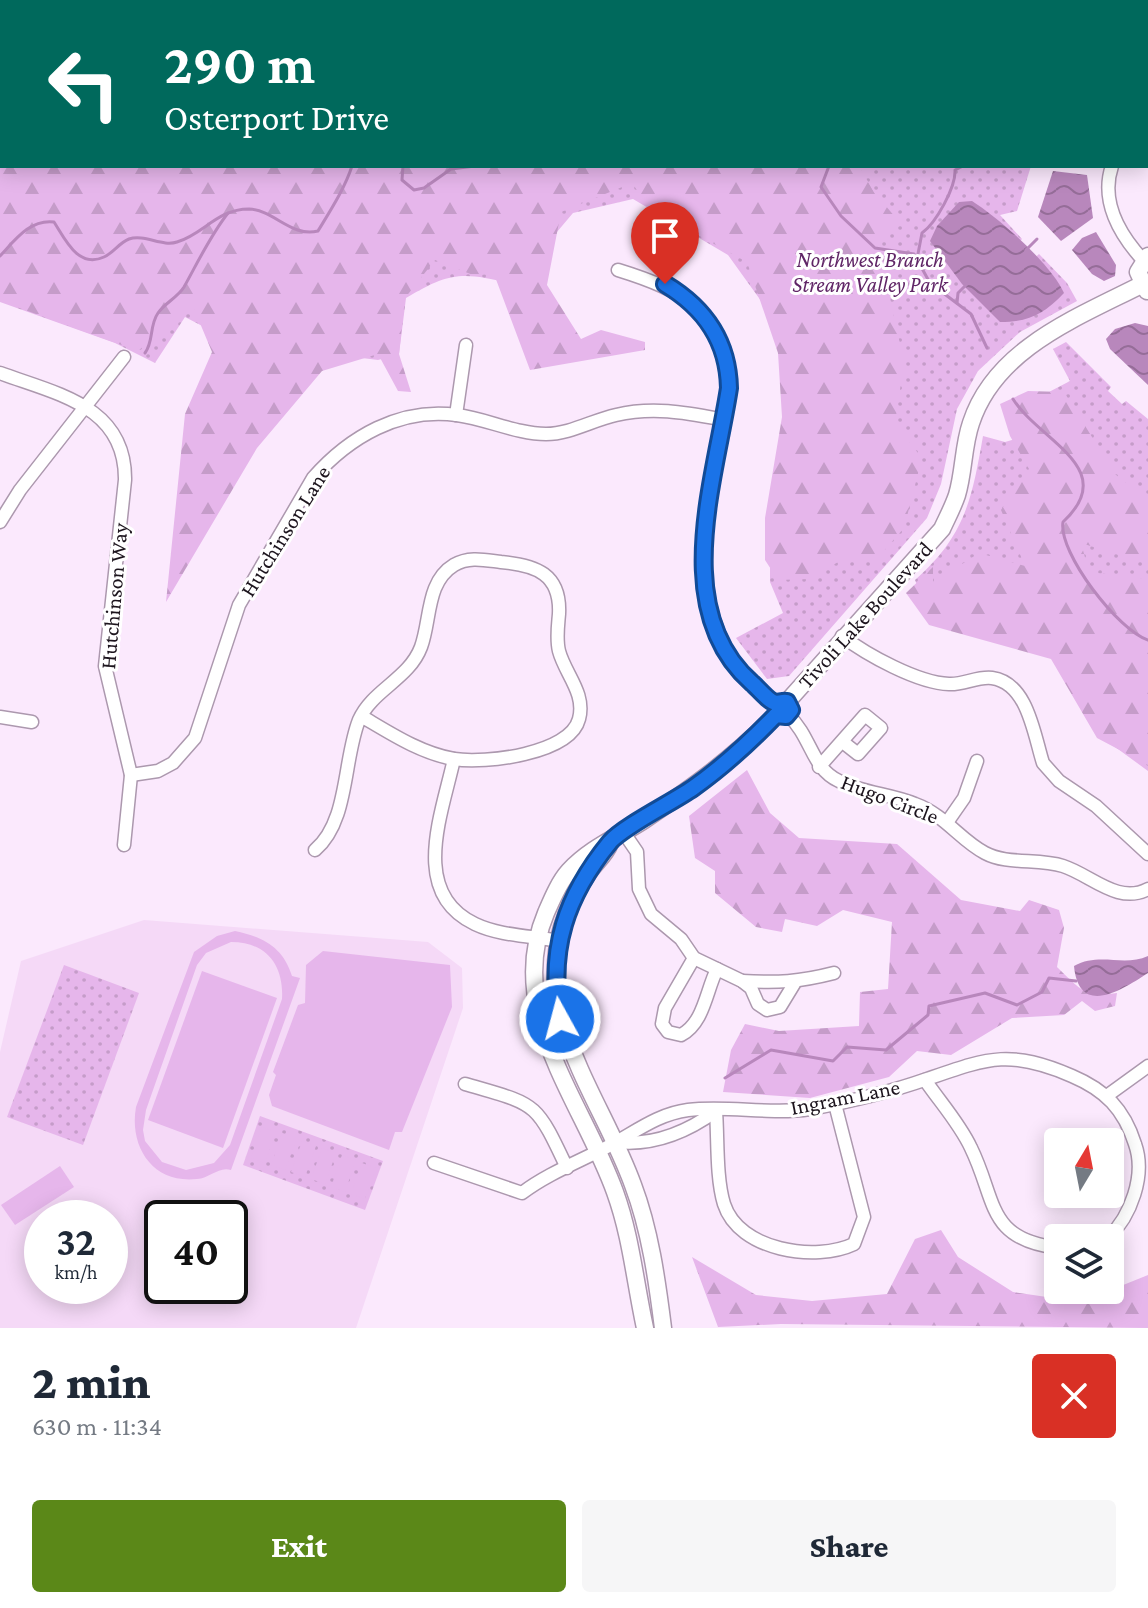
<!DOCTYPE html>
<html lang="en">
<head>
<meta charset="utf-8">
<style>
  body { margin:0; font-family:"Crimson Pro",serif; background:#f6f6f7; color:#1f2937; height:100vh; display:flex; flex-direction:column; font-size:30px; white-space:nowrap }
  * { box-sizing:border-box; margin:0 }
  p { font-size:26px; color:#747a83 }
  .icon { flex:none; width:44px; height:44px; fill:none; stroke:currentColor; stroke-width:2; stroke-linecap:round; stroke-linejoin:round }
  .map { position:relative; height:1328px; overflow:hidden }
  .drawer { display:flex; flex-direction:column; background:#fff; flex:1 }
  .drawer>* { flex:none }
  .top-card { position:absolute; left:0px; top:0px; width:1148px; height:168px; box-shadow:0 4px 20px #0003; background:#00695c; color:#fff; overflow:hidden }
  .needle { width:52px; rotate:10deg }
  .controls { position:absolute; left:1044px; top:1128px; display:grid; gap:16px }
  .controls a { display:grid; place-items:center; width:80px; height:80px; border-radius:8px; background:#fff; box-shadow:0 4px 20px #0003; font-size:40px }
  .speed { position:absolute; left:24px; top:1200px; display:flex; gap:16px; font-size:40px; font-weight:700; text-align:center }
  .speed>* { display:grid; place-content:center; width:104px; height:104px; border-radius:50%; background:#fff; box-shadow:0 4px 20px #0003; line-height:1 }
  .speed small { font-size:20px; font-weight:400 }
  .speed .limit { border:4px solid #111; border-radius:12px; background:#fff; color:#111 }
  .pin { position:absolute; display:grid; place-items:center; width:68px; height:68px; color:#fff; margin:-82px -34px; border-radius:50% 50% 50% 0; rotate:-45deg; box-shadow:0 0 8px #0007 }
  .pin .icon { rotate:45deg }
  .me { position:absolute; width:88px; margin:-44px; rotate:353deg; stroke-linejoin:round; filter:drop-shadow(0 0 6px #0008) }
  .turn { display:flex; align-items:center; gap:28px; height:168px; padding:0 32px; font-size:36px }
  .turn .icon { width:104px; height:104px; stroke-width:2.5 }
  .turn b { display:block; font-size:56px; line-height:68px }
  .round { display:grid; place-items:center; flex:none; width:84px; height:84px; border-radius:8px; background:#f6f6f7 }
  .headline { display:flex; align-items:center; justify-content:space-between; height:136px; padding:0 32px }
  h1 { font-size:48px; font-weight:800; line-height:60px }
  .cta { display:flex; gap:16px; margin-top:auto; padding:16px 32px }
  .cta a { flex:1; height:92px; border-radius:8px; background:#5b8818; color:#fff; font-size:32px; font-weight:800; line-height:92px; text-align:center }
  .cta a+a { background:#f6f6f7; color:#1f2937 }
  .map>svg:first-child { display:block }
  .built { fill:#f5d9f7; fill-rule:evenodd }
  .grass { fill:url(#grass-dots) }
  .forest { fill:url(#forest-firs) }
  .garden { fill:#e6b6eb; fill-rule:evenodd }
  .water { fill:url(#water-waves) }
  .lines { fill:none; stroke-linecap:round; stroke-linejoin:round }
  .stream { stroke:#b887bc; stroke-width:3 }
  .street-casing { stroke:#ac98ae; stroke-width:15 }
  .secondary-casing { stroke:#ac98ae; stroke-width:19 }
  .street { stroke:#fff; stroke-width:12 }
  .secondary { stroke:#fff; stroke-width:16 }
  .route-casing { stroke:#114b97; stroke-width:20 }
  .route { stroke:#1a73e8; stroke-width:14 }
  .labels { text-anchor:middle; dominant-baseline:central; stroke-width:6; stroke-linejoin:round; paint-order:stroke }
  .park-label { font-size:22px; font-style:italic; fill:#602566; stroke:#fff }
  .street-label { font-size:22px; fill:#1c141d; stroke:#fff }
</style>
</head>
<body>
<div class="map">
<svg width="1148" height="1328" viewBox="0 0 1148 1328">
  <defs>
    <pattern id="grass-dots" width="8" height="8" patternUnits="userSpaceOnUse" patternTransform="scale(2)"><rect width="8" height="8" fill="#e6b6eb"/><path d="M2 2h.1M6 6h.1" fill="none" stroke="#c59cc9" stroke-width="1.8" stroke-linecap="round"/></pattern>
    <pattern id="forest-firs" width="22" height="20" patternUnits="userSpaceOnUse" patternTransform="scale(2)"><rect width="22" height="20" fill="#e6b6eb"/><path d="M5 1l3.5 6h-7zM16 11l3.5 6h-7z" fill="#c59cc9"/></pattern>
    <pattern id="water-waves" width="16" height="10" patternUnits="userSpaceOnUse" patternTransform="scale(2)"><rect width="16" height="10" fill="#b887bc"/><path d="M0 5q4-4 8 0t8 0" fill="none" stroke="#956d98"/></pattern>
  </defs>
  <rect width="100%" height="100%" fill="#fbe9fd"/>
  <path class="built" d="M144,920l284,22 34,26 1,40 -107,320h-356v-276l21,-91zM42,1218h68v68h-68zM162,1218h68v68h-68z"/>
  <g class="grass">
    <path d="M0,118l2,48h1029l-14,45 -17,4 22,24 -12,13 15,15 14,-13 28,29 10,18 -57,31 -42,39 -21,38 -16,75 -14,34 -138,158 -22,3 -31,-41 47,-25 -13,-31v-64l15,-98 -3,-90 -54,-75 -95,-56 -60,14 -60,71c-50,-12 -62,-13 -107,14l-7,56 -21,6 -145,-18 -48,-25 -30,46 -40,-20 -115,-41z"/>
    <path d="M1066,342l45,45 -3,4 14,13 4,-3 22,18v352l-41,-30 -37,-94 -139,-25 -16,-42c50,-44 57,-81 68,-144l22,6 14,-4 28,-45 23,-12 -17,-32z"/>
    <path d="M64,965l75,28 -56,152 -76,-28z"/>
    <path d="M260,1116l123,45 -18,49 -122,-45z"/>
  </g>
  <g class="forest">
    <path d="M0,119l2,47h857l15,26 27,32 -23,20 26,118 -9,62 27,34 -18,70 -28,32 -38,2 -28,17 -32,1 -13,-20v-42l17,-101 -4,-64 -31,-91 -97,-53 -18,-26 -71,29 -14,73 34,54 20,-9 44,12v8l-115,20 -36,-96 -21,1 -38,-15 -30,38 -6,56 12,38 -13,-1 -20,-37 -56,17 -65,77 -91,154 19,-188 27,-62 -20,-48 -54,47 -138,-50z"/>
    <path d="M1028,391l36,1 51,82 33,27v63l-67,-21 8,29 59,7v186l-51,-27 -46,-79 -122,-34 -23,-32 27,-26v16l46,-30 46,13 -24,-56 28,-41 -19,-33 -10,-32z"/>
    <path d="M747,770l23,43 29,25 98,6 64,56 59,11 9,-11 30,10 5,18 -7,39c22,21 27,31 60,26l-2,13 -20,5 -13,-10 -18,14 -52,3 -61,37 -34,-4 -28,26 -79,21 -87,-6 8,-42 14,-26 34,7 80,-5 1,-34 28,-3 4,-67 -49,-12 -26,16 -32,-7 -3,13 -26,-5 -41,-34v-22l-20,-13 -6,-42z"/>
    <path d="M941,1230l17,27 55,35 68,10 67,-27v53l-367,-4 -63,3 -26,-70 64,38 56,6 75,-7 28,-55z"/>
  </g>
  <g class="garden">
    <path d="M235,931c28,6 48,16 57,45l8,2 -69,192c-12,-4 -21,8 -34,9 -45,5 -68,-33 -61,-72l58,-155 23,-16zM231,942c36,0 53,24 51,57l-52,146 -16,18 -28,7 -24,-8 -17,-21 -2,-11 3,-20 51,-145 9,-12z"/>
    <path d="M323,951l127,14 2,42 -50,125h-7l-6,18 -117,-44 -3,-11 7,-20 -3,-3 25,-67 7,-2 1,-38z"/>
    <path d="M202,971l75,27 -54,150 -75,-28z"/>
    <path d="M262,1127l14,5 -11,31 -14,-5z"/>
    <path d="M282,1133l15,5 -12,32 -14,-5z"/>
    <path d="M302,1141l14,5 -11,31 -14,-5z"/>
    <path d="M322,1148l14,5 -11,31 -14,-5z"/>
    <path d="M342,1155l14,5 -11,32 -14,-5z"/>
    <path d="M362,1163l14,5 -11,31 -14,-5z"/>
    <path d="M60,1166l14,21 -59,38 -14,-20z"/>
  </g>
  <g class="water">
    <path d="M1053,171l34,4 6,43 -32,23 -23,-24z"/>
    <path d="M972,201c27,17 79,63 92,92 -20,21 -35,29 -64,29l-38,-38 -32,-43 7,-15 22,-24z"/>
    <path d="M1096,232l20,33 -1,11 -11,5 -12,-7 -20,-24 10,-12z"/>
    <path d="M1135,323l13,3v59l-38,-36 -4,-10 9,-10z"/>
    <path d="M1148,956v17c-26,17 -69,45 -74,-7 25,-14 50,1 74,-10z"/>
  </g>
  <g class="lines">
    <g class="stream">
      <path d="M539,2v-2"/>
      <path d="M1036,2l4,-2"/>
      <path d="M403,166l-1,14 12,10 10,-2 27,-19 24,-3"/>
      <path d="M829,166l-8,21 20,29 34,32 39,6 16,29 41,31 16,34"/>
      <path d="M1026,250l11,-11"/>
      <path d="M0,256c15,-16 30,-37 54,-34 11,17 24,47 50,35 9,-4 15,-14 25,-18 16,-5 33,8 48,3 27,-8 40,-33 72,-33 25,1 43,29 69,22 12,-20 27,-43 34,-65"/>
      <path d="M917,259l5,-26c14,-10 34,-46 33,-63l8,-4"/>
      <path d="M957,303l1,-10 9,-9"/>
      <path d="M145,353c9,-12 4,-27 13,-40 7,-10 20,-16 26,-26 14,-25 26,-51 44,-74"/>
      <path d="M1013,399c26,42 108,69 50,123 -5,31 56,109 85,118"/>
      <path d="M725,1078l46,-28 62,11 14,-14 39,3 42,-35 1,-9 56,-13 32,12 25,-13 7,-14 27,3"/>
    </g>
    <defs>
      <g id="street">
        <path d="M63,0l1,2"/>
        <path d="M163,0l1,2"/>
        <path d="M191,0l1,2"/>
        <path d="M0,17l2,7"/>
        <path d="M1146,116l2,-2"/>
        <path d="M1112,166c-12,35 8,69 31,94"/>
        <path d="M618,270c65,20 109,43 111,118 -16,111 -63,236 47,315"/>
        <path d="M0,373c57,21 126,33 125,107l-20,186 26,109 -7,70"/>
        <path d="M456,415l10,-70"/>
        <path d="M0,522l20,-32 104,-133"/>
        <path d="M842,636c25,19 76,47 107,48 14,1 29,-8 43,-6 36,5 42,57 51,85l16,18 37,25 52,48"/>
        <path d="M788,715c24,22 23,53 51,66 23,12 52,13 76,23 30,11 45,36 70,49 22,12 54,5 78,13 28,9 55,39 85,23"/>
        <path d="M0,717l32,5"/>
        <path d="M454,759c-12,55 -45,134 21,165 25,12 58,12 84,17"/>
        <path d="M819,767l46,-52 16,13 -23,26 -14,-11"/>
        <path d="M131,775l27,-4 15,-8 22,-25 44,-133 74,-127c36,-41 87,-71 144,-63 30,4 60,19 89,19 24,0 47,-14 70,-19 38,-9 71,-2 109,5"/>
        <path d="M948,821l16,-23 13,-37"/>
        <path d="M624,833l13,19 2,37 12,25 30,25 13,19 48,23 9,7 7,16 9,6 13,-3 14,-23"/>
        <path d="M315,850c34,-29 28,-90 44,-130 13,-30 50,-41 62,-73 10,-27 5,-65 33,-82 15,-9 31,-5 47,-3 35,3 60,12 58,52 -1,12 -3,25 0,37 6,23 27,42 20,68 -9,35 -94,45 -125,40 -34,-6 -64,-26 -93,-43"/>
        <path d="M694,958l-29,50 -3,16 6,8 13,3c23,-12 25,-44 36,-66"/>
        <path d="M742,981c35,2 57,1 92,-8"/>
        <path d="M925,1080c15,22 35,44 46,68 26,53 15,91 87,100"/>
        <path d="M465,1084c72,21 70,16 102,84"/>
        <path d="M1108,1095l40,-29"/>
        <path d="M716,1111c2,28 0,67 8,93 15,47 92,58 130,40l10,-27 -29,-113"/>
        <path d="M616,1142c36,4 71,-10 100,-31"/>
        <path d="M434,1163l88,30c25,-19 56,-31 85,-46 27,-14 50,-33 81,-37 39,-5 82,5 122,-1 38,-7 80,-17 117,-30 61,-21 82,-30 145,-3 33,14 52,33 63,68 11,31 -4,72 -27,94"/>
      </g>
      <g id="secondary">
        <path d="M1147,291l-9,-19 10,-16"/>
        <path d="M787,702l155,-173c5,-11 11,-22 15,-34 7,-23 6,-49 14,-72 24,-74 105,-105 170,-138"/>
        <path d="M610,843c-5,12 -14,19 -21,29 -12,17 -21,35 -27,55 -27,95 40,172 71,258 17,45 24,95 30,143"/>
        <path d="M645,1328c-10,-46 -14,-92 -30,-136 -32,-90 -111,-180 -69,-279 6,-14 13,-31 23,-42 21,-23 49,-34 75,-51 48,-32 92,-64 132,-105"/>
      </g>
    </defs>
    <use href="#street" class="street-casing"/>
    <use href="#secondary" class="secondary-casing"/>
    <use href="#street" class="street"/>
    <use href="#secondary" class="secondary"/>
  </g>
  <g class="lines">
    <defs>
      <path id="route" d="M560,1019c-12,-70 6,-123 50,-177 14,-16 63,-40 83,-54 31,-22 57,-46 83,-73l10,1 5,-6 -4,-8c-4,-1 -7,1 -11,1 -7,-1 -19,-16 -24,-20 -83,-73 -37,-203 -23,-295 -1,-47 -24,-80 -64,-104"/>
    </defs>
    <use href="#route" class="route-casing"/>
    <use href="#route" class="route"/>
  </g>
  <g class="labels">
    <g class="park-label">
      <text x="870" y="259">Northwest Branch<tspan x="870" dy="25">Stream Valley Park</tspan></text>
    </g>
    <g class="street-label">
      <text transform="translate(285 531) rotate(-58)">Hutchinson Lane</text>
      <text transform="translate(114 596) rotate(-85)">Hutchinson Way</text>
      <text transform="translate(865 615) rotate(-48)">Tivoli Lake Boulevard</text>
      <text transform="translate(890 799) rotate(21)">Hugo Circle</text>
      <text transform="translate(845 1097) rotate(-11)">Ingram Lane</text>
    </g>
  </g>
</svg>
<div class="controls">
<a><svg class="needle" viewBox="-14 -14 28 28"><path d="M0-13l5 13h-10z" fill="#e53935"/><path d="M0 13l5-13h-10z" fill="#747a83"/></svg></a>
<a><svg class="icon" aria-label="layers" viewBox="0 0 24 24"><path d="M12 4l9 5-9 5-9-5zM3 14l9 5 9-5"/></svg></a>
</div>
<div class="speed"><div>32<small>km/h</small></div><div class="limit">40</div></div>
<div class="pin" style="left:665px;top:284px;background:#d93025"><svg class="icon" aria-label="arrive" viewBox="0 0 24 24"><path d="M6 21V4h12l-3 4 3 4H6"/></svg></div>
<svg class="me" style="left:560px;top:1019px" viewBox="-20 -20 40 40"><circle r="17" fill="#1a73e8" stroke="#fff" stroke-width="3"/><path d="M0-11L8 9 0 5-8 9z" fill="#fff"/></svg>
<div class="top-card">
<div class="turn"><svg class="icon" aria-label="left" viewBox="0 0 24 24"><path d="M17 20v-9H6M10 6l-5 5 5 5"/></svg><div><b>290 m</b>Osterport Drive</div></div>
</div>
</div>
<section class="drawer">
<div class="headline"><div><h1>2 min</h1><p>630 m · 11:34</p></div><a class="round" style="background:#d93025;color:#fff"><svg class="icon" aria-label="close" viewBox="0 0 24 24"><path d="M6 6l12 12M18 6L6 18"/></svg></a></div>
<div class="cta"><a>Exit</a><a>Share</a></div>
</section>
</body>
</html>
